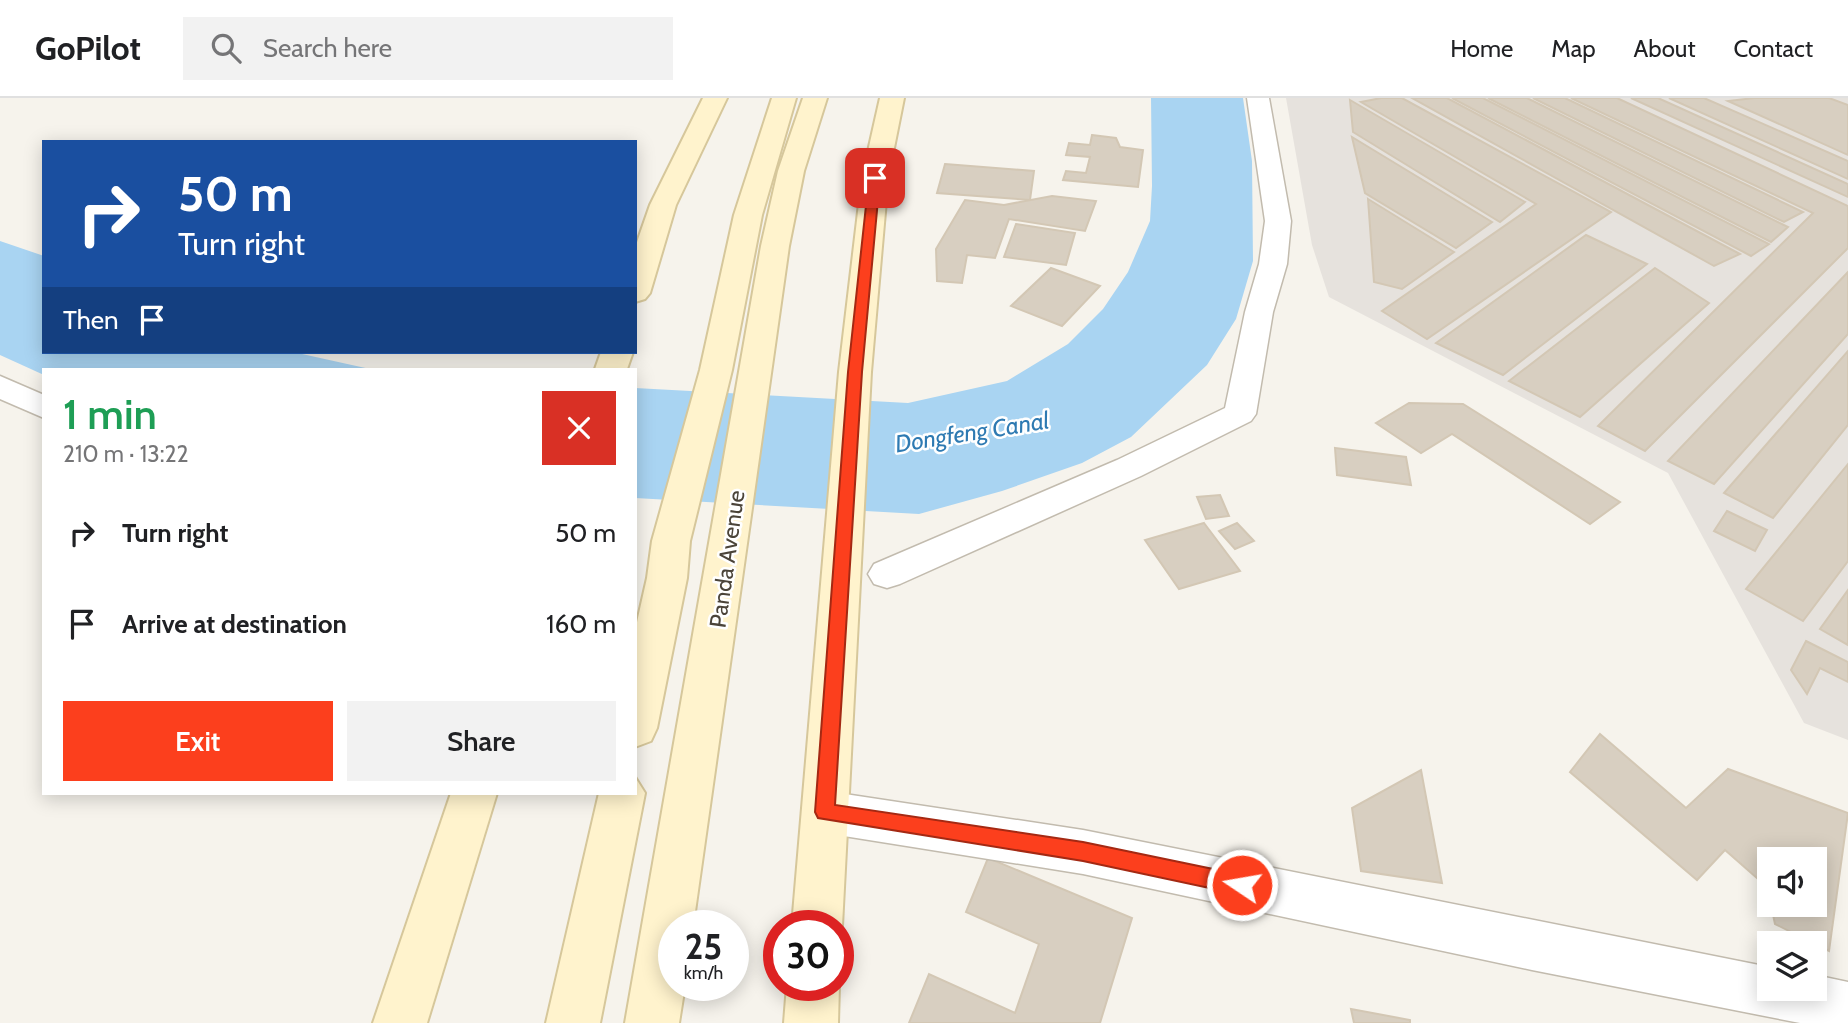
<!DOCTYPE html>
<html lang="en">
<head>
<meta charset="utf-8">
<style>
  body { margin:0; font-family:Cabin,sans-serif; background:#f2f2f2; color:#202124; height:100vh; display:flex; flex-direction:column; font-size:26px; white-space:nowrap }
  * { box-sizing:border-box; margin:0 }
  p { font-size:23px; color:#757577 }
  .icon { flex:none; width:38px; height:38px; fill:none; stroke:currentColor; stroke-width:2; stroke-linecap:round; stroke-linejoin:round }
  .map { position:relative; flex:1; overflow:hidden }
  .drawer { position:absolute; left:42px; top:270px; width:595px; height:427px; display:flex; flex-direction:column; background:#fff; border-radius:0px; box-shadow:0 4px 18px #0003 }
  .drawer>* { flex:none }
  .guide { position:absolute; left:42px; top:42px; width:595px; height:214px; border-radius:0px; box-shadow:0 4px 18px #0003; background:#1a4fa0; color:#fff; overflow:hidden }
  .fabs { position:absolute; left:1757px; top:749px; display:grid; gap:14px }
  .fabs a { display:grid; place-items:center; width:70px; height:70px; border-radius:0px; background:#fff; box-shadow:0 4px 18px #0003; font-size:35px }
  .speed { position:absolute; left:658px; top:812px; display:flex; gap:14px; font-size:35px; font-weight:700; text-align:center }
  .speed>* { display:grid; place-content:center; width:91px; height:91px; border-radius:50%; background:#fff; box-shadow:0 4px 18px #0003; line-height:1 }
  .speed small { font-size:18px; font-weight:400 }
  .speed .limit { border:10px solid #d22; background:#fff; color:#111 }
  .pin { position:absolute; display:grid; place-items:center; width:60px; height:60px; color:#fff; margin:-30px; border-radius:14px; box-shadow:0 4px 10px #0006 }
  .me { position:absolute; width:77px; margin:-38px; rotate:282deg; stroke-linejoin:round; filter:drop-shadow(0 0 5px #0008) }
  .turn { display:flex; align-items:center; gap:24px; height:147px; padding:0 21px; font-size:32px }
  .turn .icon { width:91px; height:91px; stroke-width:2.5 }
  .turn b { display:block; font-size:49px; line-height:60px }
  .then { display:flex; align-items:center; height:66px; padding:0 21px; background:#0003; gap:14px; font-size:26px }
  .round { display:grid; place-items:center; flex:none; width:74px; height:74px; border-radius:0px; background:#f2f2f2 }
  .summary { display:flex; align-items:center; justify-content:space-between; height:119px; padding:0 21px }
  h1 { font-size:42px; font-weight:600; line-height:52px; color:#1e9e55 }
  .action { display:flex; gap:14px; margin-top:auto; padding:14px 21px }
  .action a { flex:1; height:80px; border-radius:0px; background:#fc3f1d; color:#fff; font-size:28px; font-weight:600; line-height:80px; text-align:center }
  .action a+a { background:#f2f2f2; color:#202124 }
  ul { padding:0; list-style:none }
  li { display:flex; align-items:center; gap:21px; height:91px; padding:0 21px }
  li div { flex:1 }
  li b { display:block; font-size:26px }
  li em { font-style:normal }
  header { display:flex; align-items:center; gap:42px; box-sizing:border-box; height:98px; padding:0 35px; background:#fff; border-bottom:2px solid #e0e0e0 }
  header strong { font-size:33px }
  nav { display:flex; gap:38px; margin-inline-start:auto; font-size:24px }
  .search { width:490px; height:63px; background:#f2f2f2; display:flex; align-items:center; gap:18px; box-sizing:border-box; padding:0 24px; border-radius:0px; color:#757577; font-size:26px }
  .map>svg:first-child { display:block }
  .industrial { fill:#e6e2dd }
  .water { fill:#a9d4f2 }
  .building { fill:#d8cfc1; stroke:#d3c7b4; stroke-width:2 }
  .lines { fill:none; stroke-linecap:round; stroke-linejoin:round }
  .street-casing { stroke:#c2bbae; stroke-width:3 }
  .secondary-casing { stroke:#d6c79b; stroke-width:4 }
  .street { fill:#fff; fill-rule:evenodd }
  .secondary { fill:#fff3cd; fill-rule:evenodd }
  .route { fill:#fc3f1d; stroke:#a42913; stroke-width:2 }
  .labels { text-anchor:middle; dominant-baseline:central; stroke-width:5; stroke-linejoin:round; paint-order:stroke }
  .street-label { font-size:23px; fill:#4b4439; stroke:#fff }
  .water-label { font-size:24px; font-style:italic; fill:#2e7ab2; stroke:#fff }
</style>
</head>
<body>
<header>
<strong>GoPilot</strong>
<div class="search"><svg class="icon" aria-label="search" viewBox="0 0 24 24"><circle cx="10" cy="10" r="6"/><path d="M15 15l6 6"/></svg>Search here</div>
<nav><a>Home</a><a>Map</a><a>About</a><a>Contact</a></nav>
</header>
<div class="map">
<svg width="1848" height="925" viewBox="0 0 1848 925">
  <rect width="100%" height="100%" fill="#f6f3ec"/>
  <path class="industrial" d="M1286,0h562v642l-44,-17 -136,-250 -339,-176 -17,-52z"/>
  <g class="water">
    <path d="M1151,0h92l9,63 1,100 -17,58 -29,46 -76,72 -49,26 -80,28 -83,23 -284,-16v-110l273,15 99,-22 61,-37 35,-35 25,-37 22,-51 2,-35z"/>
    <path d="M0,143l44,15v96h249l77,17h-326v6l-44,-20z"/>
  </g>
  <g class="building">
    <path d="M1381,0h21l209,114 -184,127 -45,-28 154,-107 -175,-102z"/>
    <path d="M1412,0h35l293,156 -26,12z"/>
    <path d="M1452,0h31l286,146 -18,12z"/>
    <path d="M1488,0h39l261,129 -17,15z"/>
    <path d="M1533,0h32l238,114 -19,10z"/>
    <path d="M1571,0h46l231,108v42l-203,203 -47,-25 215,-213z"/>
    <path d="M1631,0h27l190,86v13z"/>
    <path d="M1669,0h35l144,63v18z"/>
    <path d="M1754,0h75l19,7v50l-120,-54z"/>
    <path d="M1350,2l175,102 -25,20 -147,-90z"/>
    <path d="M1092,37l24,3 4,9 23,3 -5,37 -75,-7 3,-9 20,2 4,-16 -24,-2 3,-12 21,2z"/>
    <path d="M1352,39l140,85 -36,26 -91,-55z"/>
    <path d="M945,66l89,7 -4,29 -93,-7z"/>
    <path d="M1052,98l44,5 -11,30 -76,-12 -14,39 -28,-3 -5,28 -25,-2 -1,-32 29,-49 39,5z"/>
    <path d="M1368,101l86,53 -52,37 -28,-7z"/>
    <path d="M1016,126l59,9 -9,32 -62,-8z"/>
    <path d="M1586,137l61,29 -144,111 -67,-32z"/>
    <path d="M1051,170l49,18 -38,40 -51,-20z"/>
    <path d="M1655,170l54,35 -129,114 -71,-36z"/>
    <path d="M1848,174v62l-134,150 -46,-23z"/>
    <path d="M1848,253v74l-75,93 -49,-25z"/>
    <path d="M1409,305l54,1 157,98 -30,22 -138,-90 -31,19 -45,-30z"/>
    <path d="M1335,350l71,9 5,28 -74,-10z"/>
    <path d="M1848,366v97l-45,60 -57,-32z"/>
    <path d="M1220,397l9,21 -23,3 -9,-22z"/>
    <path d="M1727,413l40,19 -12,21 -41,-20z"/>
    <path d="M1204,425l36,48 -61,18 -34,-49z"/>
    <path d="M1237,425l17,18 -19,8 -16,-18z"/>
    <path d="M1848,492v55l-28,-16z"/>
    <path d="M1806,543l42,21v20l-28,-14 -13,26 -16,-24z"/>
    <path d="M1600,636l86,74 42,-39 120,44 -19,138 -54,-27 -4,-19h44v-46h-46v40l-3,-13 -41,-36 -28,30 -127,-108z"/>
    <path d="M1421,672l21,113 -81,-12 -9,-63z"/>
    <path d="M988,760l144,60 -32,105h-191l20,-49 86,39 24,-69 -73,-32z"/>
    <path d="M1351,911l59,11v3h-56z"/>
  </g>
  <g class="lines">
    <defs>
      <g id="street">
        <path d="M1247,0h22l22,123 -4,43 -14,48 -17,102 -5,7 -110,55 -241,108 -13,4 -13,-4 -6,-10 6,-10 243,-104 108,-52 20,-96 14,-48 6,-43z"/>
        <path d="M0,278l44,19v23l-44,-19z"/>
        <path d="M825,693l258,39 686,137v22h46v-14l33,7v41h-48l-268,-53 -449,-96 -258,-41 -16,-6 -6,-15 6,-15z"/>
      </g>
      <g id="secondary">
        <path d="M703,0h24l-51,107 -26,88 -5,6 -10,3v-54l15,-43z"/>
        <path d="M772,0h24l-34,117 -30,155 -42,171 -3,37 -30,150 -6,13 -16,6v-116l12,-53 5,-37 48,-171 34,-155z"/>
        <path d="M803,0h24l-23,73 -15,75 -96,680h-19v59h11l-6,38h-54l136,-777 17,-75z"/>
        <path d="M880,0h24l-16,80 -17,194 -29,554 -4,10v-10h-46l47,-554 23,-194z"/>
        <path d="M601,254h32l-6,17h-32z"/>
        <path d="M635,679l10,16 -45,230h-54l53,-230h36z"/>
        <path d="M451,695h46l-70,230h-54z"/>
        <path d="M838,884l1,3 -1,38h-54l3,-38h51z"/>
      </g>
    </defs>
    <use href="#street" class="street-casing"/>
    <use href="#secondary" class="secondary-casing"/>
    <use href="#street" class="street"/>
    <use href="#secondary" class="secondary"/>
  </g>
  <path class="route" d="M875,77l5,3 -18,194 -27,433 248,37 159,33 7,3 3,7 -3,7 -7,3 -159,-34 -265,-43 -3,-6 33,-440 21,-194z"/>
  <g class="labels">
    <g class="street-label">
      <text transform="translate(727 461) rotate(-82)">Panda Avenue</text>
    </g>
    <g class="water-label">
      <text transform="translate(972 334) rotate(-9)">Dongfeng Canal</text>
    </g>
  </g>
</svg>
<div class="fabs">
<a><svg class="icon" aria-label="sound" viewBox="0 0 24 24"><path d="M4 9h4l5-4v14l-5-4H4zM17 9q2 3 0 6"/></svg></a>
<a><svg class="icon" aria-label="layers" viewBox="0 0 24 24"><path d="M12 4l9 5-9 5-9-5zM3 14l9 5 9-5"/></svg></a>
</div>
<div class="speed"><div>25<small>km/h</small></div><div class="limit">30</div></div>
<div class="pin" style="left:875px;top:80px;background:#d93025"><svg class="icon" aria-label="arrive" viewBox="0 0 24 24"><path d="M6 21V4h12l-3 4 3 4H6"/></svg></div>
<svg class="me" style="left:1242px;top:787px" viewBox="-20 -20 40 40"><circle r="17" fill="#fc3f1d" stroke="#fff" stroke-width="3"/><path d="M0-11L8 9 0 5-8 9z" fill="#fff"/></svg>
<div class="guide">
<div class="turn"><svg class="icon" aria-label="right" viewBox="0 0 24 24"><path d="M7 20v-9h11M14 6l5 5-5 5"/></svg><div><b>50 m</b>Turn right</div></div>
<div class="then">Then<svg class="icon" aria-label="arrive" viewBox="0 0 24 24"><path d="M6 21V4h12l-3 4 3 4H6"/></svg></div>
</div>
<section class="drawer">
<div class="summary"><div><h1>1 min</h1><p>210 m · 13:22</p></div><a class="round" style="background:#d93025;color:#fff"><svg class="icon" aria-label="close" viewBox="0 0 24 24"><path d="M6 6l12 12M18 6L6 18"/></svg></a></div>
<ul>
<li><svg class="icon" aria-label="right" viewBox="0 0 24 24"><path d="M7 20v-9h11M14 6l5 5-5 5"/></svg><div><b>Turn right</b></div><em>50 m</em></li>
<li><svg class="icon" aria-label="arrive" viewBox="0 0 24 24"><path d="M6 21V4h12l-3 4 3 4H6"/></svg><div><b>Arrive at destination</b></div><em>160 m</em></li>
</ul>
<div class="action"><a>Exit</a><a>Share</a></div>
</section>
</div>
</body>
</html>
